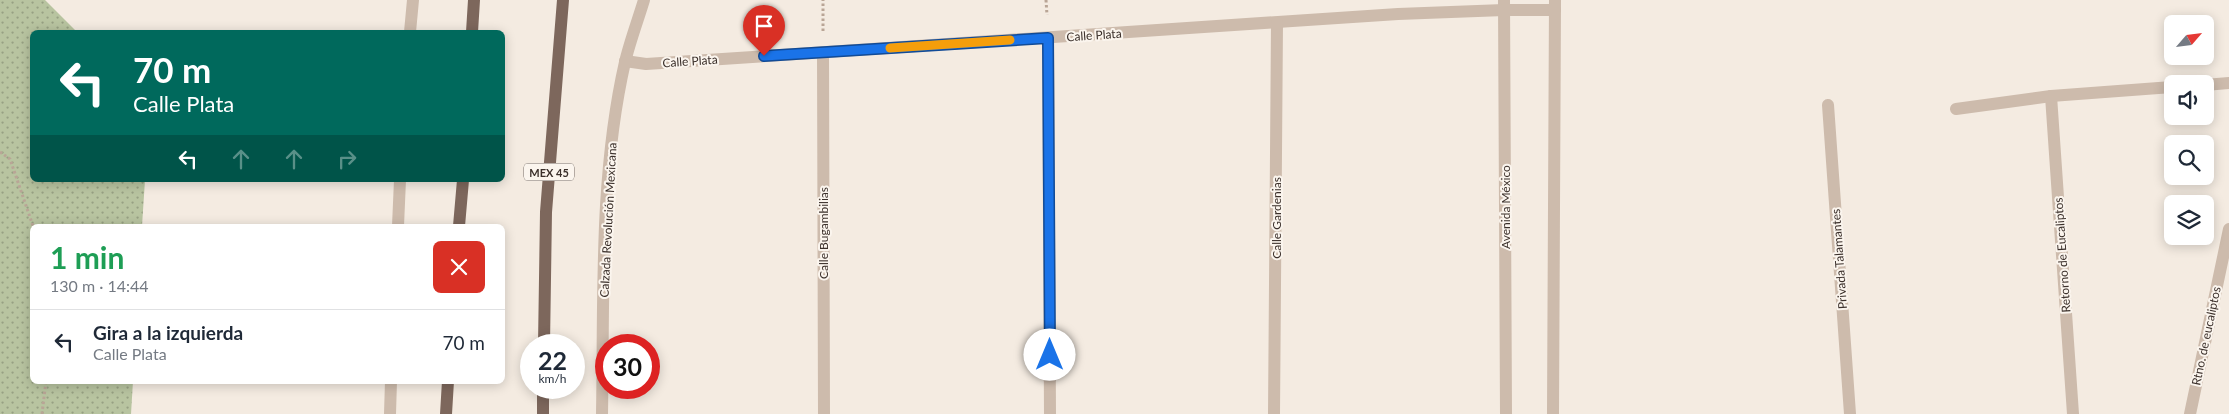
<!DOCTYPE html>
<html lang="es">
<head>
<meta charset="utf-8">
<style>
  body { margin:0; font-family:Lato,sans-serif; background:#f2f2f3; color:#1f2937; height:100vh; display:flex; flex-direction:column; font-size:19px; white-space:nowrap }
  * { box-sizing:border-box; margin:0 }
  p { font-size:16px; color:#747a83 }
  .icon { flex:none; width:28px; height:28px; fill:none; stroke:currentColor; stroke-width:2; stroke-linecap:round; stroke-linejoin:round }
  .map { position:relative; flex:1; overflow:hidden }
  .drawer { position:absolute; left:30px; top:224px; width:475px; height:160px; display:flex; flex-direction:column; background:#fff; border-radius:8px; box-shadow:0 2px 12px #0003 }
  .drawer>* { flex:none }
  .hud { position:absolute; left:30px; top:30px; width:475px; height:152px; border-radius:8px; box-shadow:0 2px 12px #0003; background:#00695c; color:#fff; overflow:hidden }
  .needle { width:32px; rotate:62deg }
  .fabs { position:absolute; left:2164px; top:15px; display:grid; gap:10px }
  .fabs a { display:grid; place-items:center; width:50px; height:50px; border-radius:8px; background:#fff; box-shadow:0 2px 12px #0003; font-size:25px }
  .speed { position:absolute; left:520px; top:334px; display:flex; gap:10px; font-size:25px; font-weight:700; text-align:center }
  .speed>* { display:grid; place-content:center; width:65px; height:65px; border-radius:50%; background:#fff; box-shadow:0 2px 12px #0003; line-height:1 }
  .speed small { font-size:12px; font-weight:400 }
  .speed .limit { border:8px solid #d22; background:#fff; color:#111 }
  .pin { position:absolute; display:grid; place-items:center; width:42px; height:42px; color:#fff; margin:-51px -21px; border-radius:50% 50% 50% 0; rotate:-45deg; box-shadow:0 0 5px #0007 }
  .pin .icon { rotate:45deg }
  .me { position:absolute; width:55px; margin:-28px; rotate:0deg; stroke-linejoin:round; filter:drop-shadow(0 0 4px #0008) }
  .turn { display:flex; align-items:center; gap:18px; height:105px; padding:0 20px; font-size:22px }
  .turn .icon { width:65px; height:65px; stroke-width:2.5 }
  .turn b { display:block; font-size:35px; line-height:42px }
  .lanes { display:flex; align-items:center; height:48px; padding:0 20px; background:#0003; justify-content:center; gap:25px; direction:ltr }
  .lanes .off { opacity:.35 }
  .round { display:grid; place-items:center; flex:none; width:52px; height:52px; border-radius:8px; background:#f2f2f3 }
  .overview { display:flex; align-items:center; justify-content:space-between; height:85px; padding:0 20px }
  h1 { font-size:30px; font-weight:700; line-height:38px; color:#1e9e55 }
  ul { padding:0; list-style:none }
  li { display:flex; align-items:center; gap:15px; height:65px; padding:0 20px; border-top:1px solid #e0e1e3 }
  li div { flex:1 }
  li b { display:block; font-size:19px }
  li em { font-style:normal }
  .map>svg:first-child { display:block }
  .grass { fill:url(#grass-dots) }
  .lines { fill:none; stroke-linecap:round; stroke-linejoin:round }
  .path { stroke:#b9a596; stroke-width:3; stroke-dasharray:2.5 2.5; stroke-linecap:butt }
  .minor { stroke:#cdbbac; stroke-width:12 }
  .major { stroke:#7d675c; stroke-width:12 }
  .route-casing { stroke:#114b97; stroke-width:12 }
  .route { stroke:#1a73e8; stroke-width:9 }
  .slow { stroke:#f59e0b; stroke-width:9 }
  .labels { text-anchor:middle; dominant-baseline:central; stroke-width:4; stroke-linejoin:round; paint-order:stroke }
  .shield { fill:#fbf5ee; stroke:#756b66; stroke-width:1 }
  .shield-label { font-size:11px; font-weight:bold; fill:#3b302b }
  .street-label { font-size:12px; fill:#3b302b; stroke:#fbf5ee }
</style>
</head>
<body>
<div class="map">
<svg width="2229" height="414" viewBox="0 0 2229 414">
  <defs>
    <pattern id="grass-dots" width="8" height="8" patternUnits="userSpaceOnUse" patternTransform="scale(1.25)"><rect width="8" height="8" fill="#b8c4a0"/><path d="M2 2h.1M6 6h.1" fill="none" stroke="#97a083" stroke-width="1.8" stroke-linecap="round"/></pattern>
  </defs>
  <rect width="100%" height="100%" fill="#f4ebe1"/>
  <path class="grass" d="M0,0h45l32,32h-45v148h113l-3,46h-110v155h101l-2,33h-131z"/>
  <g class="lines">
    <g class="path">
      <path d="M1046,0l1,15"/>
      <path d="M823,31v-31"/>
      <path d="M0,152l10,7 23,67"/>
      <path d="M42,414l4,-33"/>
    </g>
    <g class="minor">
      <path d="M1504,0l2,414"/>
      <path d="M410,32l3,-32"/>
      <path d="M1048,38l2,376"/>
      <path d="M823,52l1,362"/>
      <path d="M625,61l21,3 752,-50 106,-4h51"/>
      <path d="M2205,85l24,-2"/>
      <path d="M2051,96l22,318"/>
      <path d="M1828,105l22,309"/>
      <path d="M1956,109l95,-13 121,-9"/>
      <path d="M398,226l2,-46"/>
      <path d="M390,414l1,-33"/>
      <path d="M602,414c2,-117 -3,-238 23,-352 5,-21 13,-42 19,-62"/>
      <path d="M1274,414l3,-391"/>
      <path d="M1553,414l2,-414"/>
      <path d="M2190,414l39,-185"/>
    </g>
    <g class="major">
      <path d="M472,32l2,-32"/>
      <path d="M459,226l4,-46"/>
      <path d="M544,345l2,-133 17,-212"/>
      <path d="M446,414l2,-33"/>
      <path d="M543,414v-26"/>
    </g>
  </g>
  <g class="lines">
    <defs>
      <path id="route" d="M764,56l284,-18 2,317"/>
    </defs>
    <use href="#route" class="route-casing"/>
    <use href="#route" class="route"/>
    <path class="slow" d="M890,48l120,-8"/>
  </g>
  <g class="labels">
    <rect class="shield" x="524" y="163.5" width="50" height="17" rx="4"/>
    <g class="shield-label">
      <text x="549" y="172">MEX 45</text>
    </g>
    <g class="street-label">
      <text transform="translate(1094 35) rotate(-4)">Calle Plata</text>
      <text transform="translate(690 61) rotate(-4)">Calle Plata</text>
      <text transform="translate(1505 207) rotate(-90)">Avenida México</text>
      <text transform="translate(1276 218) rotate(-90)">Calle Gardenias</text>
      <text transform="translate(608 220) rotate(-87)">Calzada Revolución Mexicana</text>
      <text transform="translate(823 233) rotate(-90)">Calle Bugambilias</text>
      <text transform="translate(2062 255) rotate(-94)">Retorno de Eucaliptos</text>
      <text transform="translate(1839 259) rotate(-94)">Privada Talamantes</text>
      <text transform="translate(2206 336) rotate(-78)">Rtno. de eucaliptos</text>
    </g>
  </g>
</svg>
<div class="fabs">
<a><svg class="needle" viewBox="-14 -14 28 28"><path d="M0-13l5 13h-10z" fill="#e53935"/><path d="M0 13l5-13h-10z" fill="#747a83"/></svg></a>
<a><svg class="icon" aria-label="sound" viewBox="0 0 24 24"><path d="M4 9h4l5-4v14l-5-4H4zM17 9q2 3 0 6"/></svg></a>
<a><svg class="icon" aria-label="search" viewBox="0 0 24 24"><circle cx="10" cy="10" r="6"/><path d="M15 15l6 6"/></svg></a>
<a><svg class="icon" aria-label="layers" viewBox="0 0 24 24"><path d="M12 4l9 5-9 5-9-5zM3 14l9 5 9-5"/></svg></a>
</div>
<div class="speed"><div>22<small>km/h</small></div><div class="limit">30</div></div>
<div class="pin" style="left:764px;top:56px;background:#d93025"><svg class="icon" aria-label="arrive" viewBox="0 0 24 24"><path d="M6 21V4h12l-3 4 3 4H6"/></svg></div>
<svg class="me" style="left:1050px;top:355px" viewBox="-20 -20 40 40"><circle r="19" fill="#fff"/><path d="M0-13L10 11 0 6-10 11z" fill="#1a73e8"/></svg>
<div class="hud">
<div class="turn"><svg class="icon" aria-label="left" viewBox="0 0 24 24"><path d="M17 20v-9H6M10 6l-5 5 5 5"/></svg><div><b>70 m</b>Calle Plata</div></div>
<div class="lanes"><svg class="icon" aria-label="left" viewBox="0 0 24 24"><path d="M17 20v-9H6M10 6l-5 5 5 5"/></svg><svg class="icon off" aria-label="ahead" viewBox="0 0 24 24"><path d="M12 20V5M6 11l6-6 6 6"/></svg><svg class="icon off" aria-label="ahead" viewBox="0 0 24 24"><path d="M12 20V5M6 11l6-6 6 6"/></svg><svg class="icon off" aria-label="right" viewBox="0 0 24 24"><path d="M7 20v-9h11M14 6l5 5-5 5"/></svg></div>
</div>
<section class="drawer">
<div class="overview"><div><h1>1 min</h1><p>130 m · 14:44</p></div><a class="round" style="background:#d93025;color:#fff"><svg class="icon" aria-label="close" viewBox="0 0 24 24"><path d="M6 6l12 12M18 6L6 18"/></svg></a></div>
<ul>
<li><svg class="icon" aria-label="left" viewBox="0 0 24 24"><path d="M17 20v-9H6M10 6l-5 5 5 5"/></svg><div><b>Gira a la izquierda</b><p>Calle Plata</p></div><em>70 m</em></li>
</ul>
</section>
</div>
</body>
</html>
